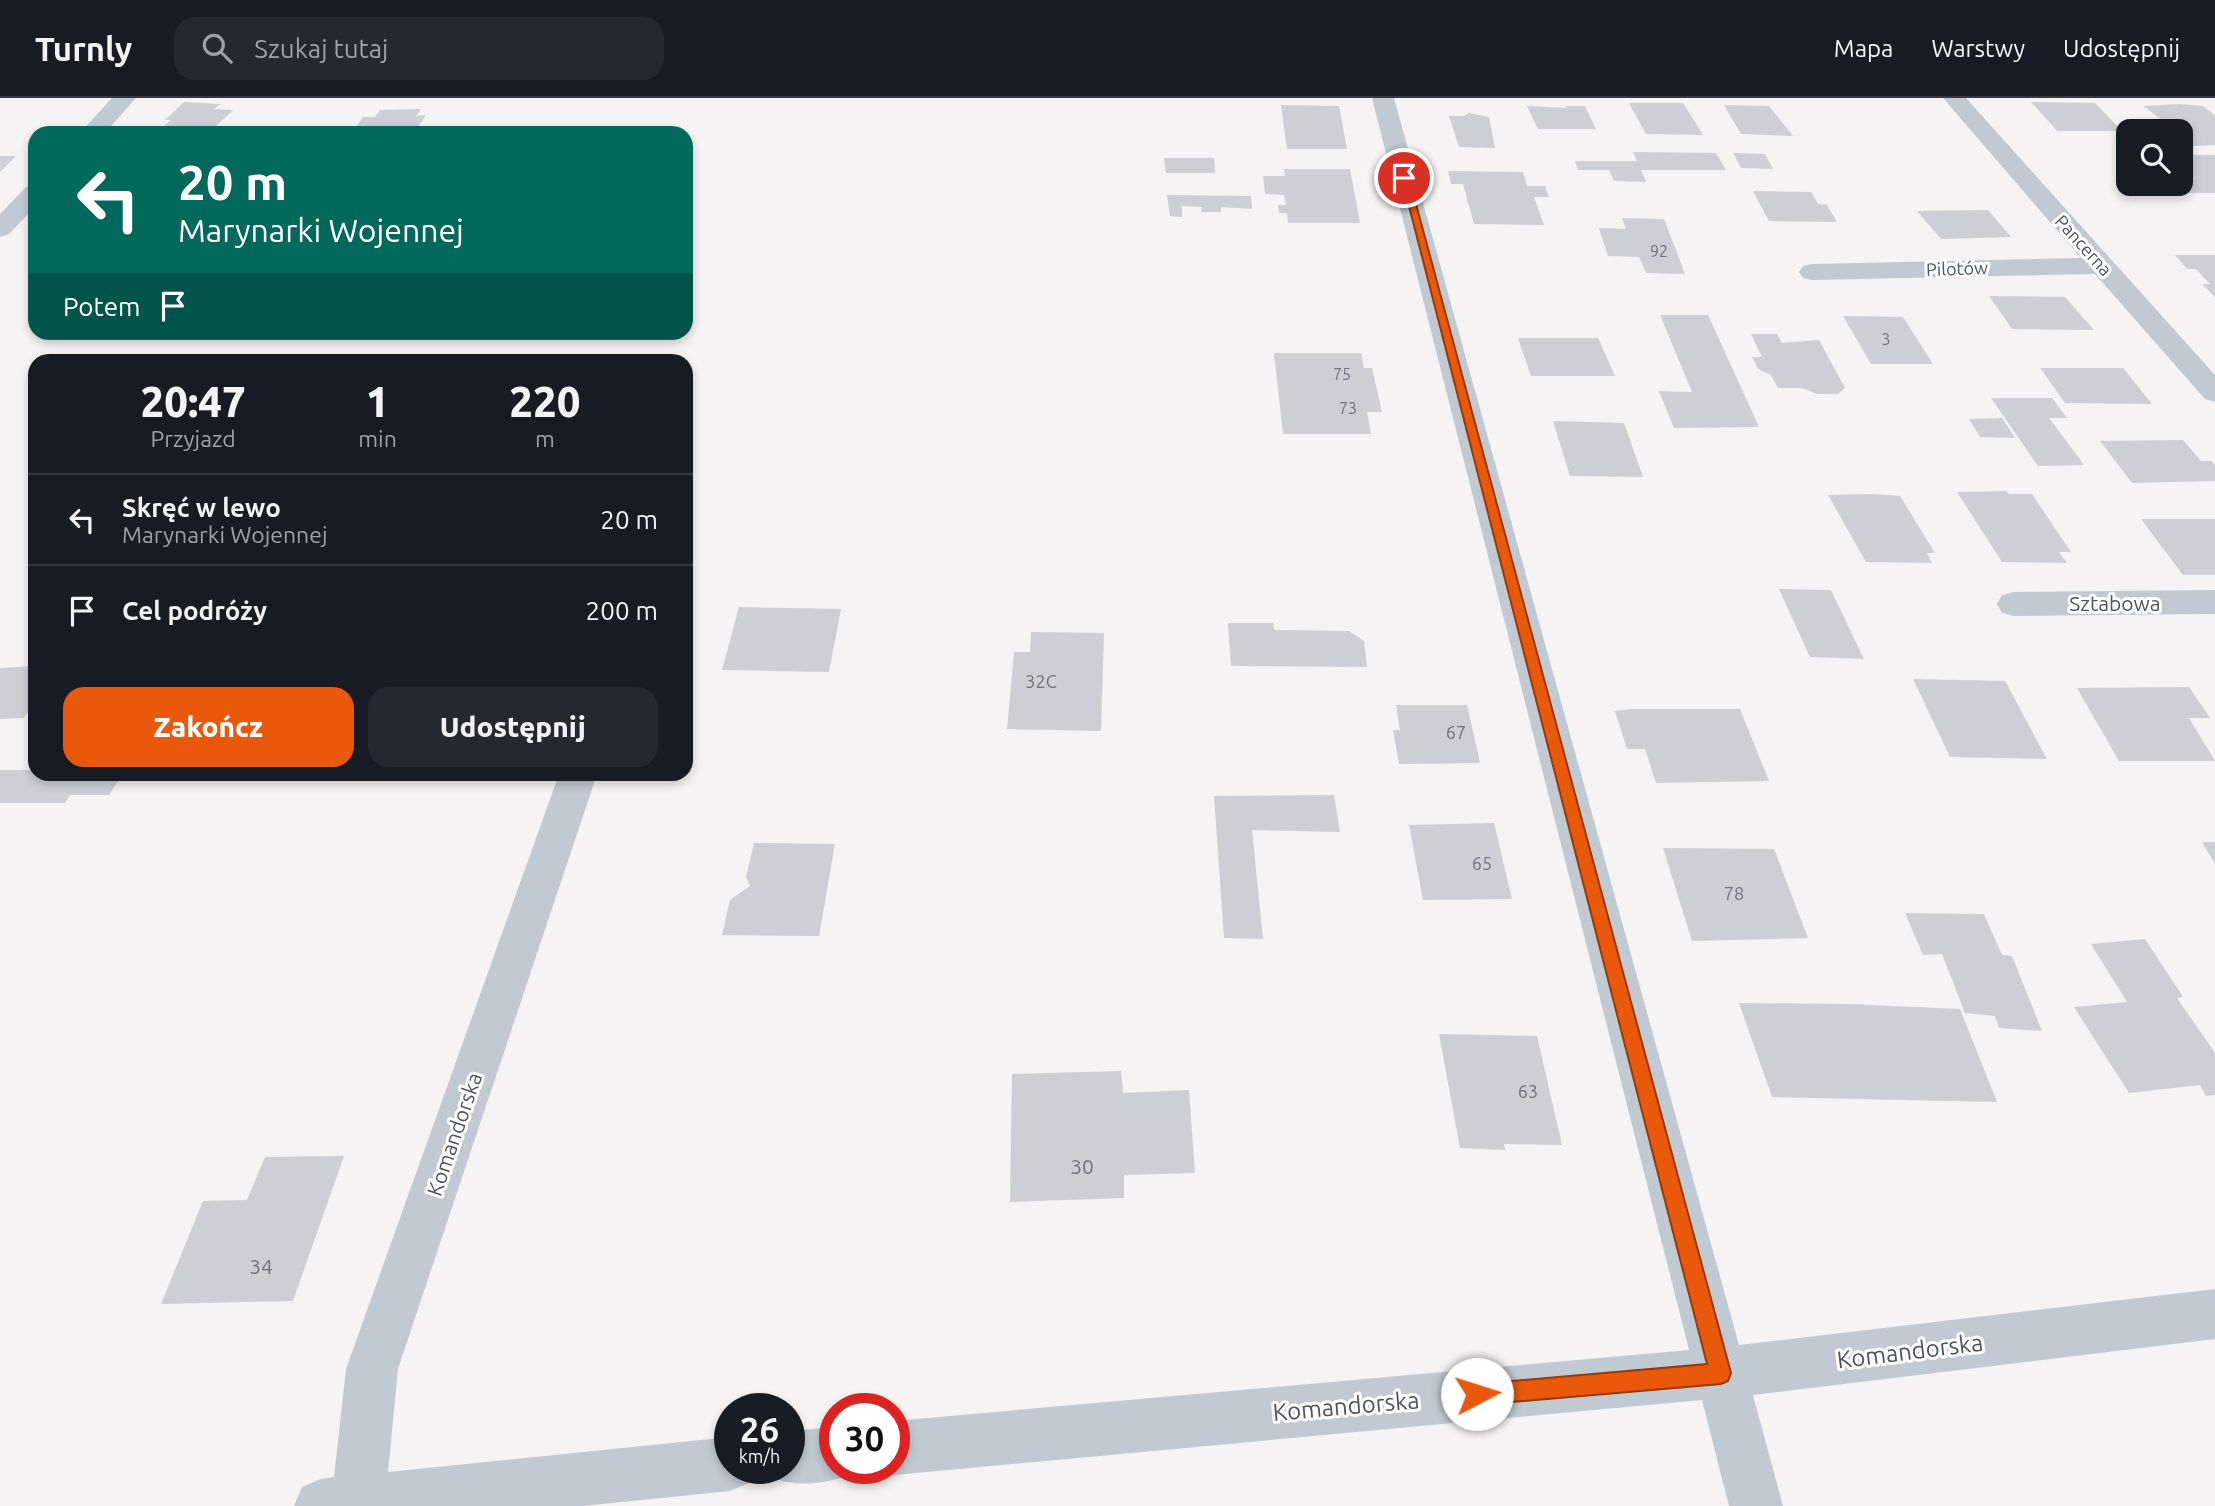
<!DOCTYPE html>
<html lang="pl">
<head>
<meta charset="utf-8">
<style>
  body { margin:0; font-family:Ubuntu,sans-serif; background:#242831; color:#f1f3f6; height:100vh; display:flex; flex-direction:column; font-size:26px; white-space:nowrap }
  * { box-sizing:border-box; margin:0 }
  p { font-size:23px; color:#9ea1a6 }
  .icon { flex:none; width:38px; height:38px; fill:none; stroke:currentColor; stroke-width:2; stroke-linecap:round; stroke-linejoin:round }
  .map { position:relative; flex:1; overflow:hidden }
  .panel { position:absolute; left:28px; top:256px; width:665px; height:427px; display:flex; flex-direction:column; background:#171b24; border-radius:21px; box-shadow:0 4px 10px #0003 }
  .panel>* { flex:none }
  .hud { position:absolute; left:28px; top:28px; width:665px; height:214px; border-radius:21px; box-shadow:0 4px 10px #0003; background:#00695c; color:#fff; overflow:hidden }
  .buttons { position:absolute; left:2116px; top:21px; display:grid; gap:14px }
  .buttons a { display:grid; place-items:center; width:77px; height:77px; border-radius:14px; background:#171b24; box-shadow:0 4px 10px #0003; font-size:35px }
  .speed { position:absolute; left:714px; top:1295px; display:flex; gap:14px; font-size:35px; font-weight:700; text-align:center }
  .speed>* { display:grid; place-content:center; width:91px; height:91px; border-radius:50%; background:#171b24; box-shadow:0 4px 10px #0003; line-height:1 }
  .speed small { font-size:18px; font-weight:400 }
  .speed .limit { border:10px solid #d22; background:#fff; color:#111 }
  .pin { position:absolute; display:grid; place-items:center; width:60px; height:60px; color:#fff; margin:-30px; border:4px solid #fff; border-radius:50%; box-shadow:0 2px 7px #0007 }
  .me { position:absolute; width:77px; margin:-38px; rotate:85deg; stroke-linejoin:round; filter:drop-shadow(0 0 5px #0008) }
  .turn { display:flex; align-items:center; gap:24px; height:147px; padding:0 35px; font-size:32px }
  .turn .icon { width:91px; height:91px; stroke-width:2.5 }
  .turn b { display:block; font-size:49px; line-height:60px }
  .then { display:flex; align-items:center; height:66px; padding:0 35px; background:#0003; gap:14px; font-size:26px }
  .eta { display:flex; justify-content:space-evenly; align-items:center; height:119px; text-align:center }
  .eta b { font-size:42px; font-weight:800; line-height:49px }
  .button { display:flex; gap:14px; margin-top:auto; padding:14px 35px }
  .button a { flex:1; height:80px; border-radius:21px; background:#ea580c; color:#fff; font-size:28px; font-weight:800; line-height:80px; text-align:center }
  .button a+a { background:#242831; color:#f1f3f6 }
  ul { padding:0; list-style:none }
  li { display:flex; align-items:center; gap:21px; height:91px; padding:0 35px; border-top:2px solid #363941 }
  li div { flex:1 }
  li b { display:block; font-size:26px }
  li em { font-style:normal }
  header { display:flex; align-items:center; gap:42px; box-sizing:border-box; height:98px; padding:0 35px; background:#171b24; border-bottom:2px solid #363941 }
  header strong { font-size:33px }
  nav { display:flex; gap:38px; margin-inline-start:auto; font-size:24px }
  .search { width:490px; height:63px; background:#242831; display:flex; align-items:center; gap:18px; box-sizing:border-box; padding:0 24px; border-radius:21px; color:#9ea1a6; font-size:26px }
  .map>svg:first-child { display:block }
  .building { fill:#cdcfd5 }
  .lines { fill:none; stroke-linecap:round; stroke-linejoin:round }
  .street { fill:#c1cad2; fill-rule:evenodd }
  .route { fill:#ea580c; stroke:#983908; stroke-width:2 }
  .labels { text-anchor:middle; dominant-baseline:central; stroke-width:6; stroke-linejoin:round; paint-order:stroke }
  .far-number-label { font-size:16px; fill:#6b747e }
  .far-street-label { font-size:18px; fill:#4a5661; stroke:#fff }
  .number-label { font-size:18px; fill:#6b747e }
  .street-label { font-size:21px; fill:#4a5661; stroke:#fff }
  .near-number-label { font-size:21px; fill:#6b747e }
  .near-street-label { font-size:24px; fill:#4a5661; stroke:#fff }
</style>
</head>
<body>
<header>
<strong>Turnly</strong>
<div class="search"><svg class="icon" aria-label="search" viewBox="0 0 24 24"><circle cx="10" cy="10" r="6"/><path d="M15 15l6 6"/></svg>Szukaj tutaj</div>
<nav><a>Mapa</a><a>Warstwy</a><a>Udostępnij</a></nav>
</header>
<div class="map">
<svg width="2215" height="1408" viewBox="0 0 2215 1408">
  <rect width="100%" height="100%" fill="#f5f3f3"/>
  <g class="building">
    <path d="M184,4l36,2 -6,5 19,1 -24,23h-53l15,-13h-6z"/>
    <path d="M2031,4l64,1 27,28h-65z"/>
    <path d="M1629,5h54l20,32 -57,-1z"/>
    <path d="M2179,6l24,2 12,9v30l-23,1 -12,-10v-5h-5l-31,-25z"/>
    <path d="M1281,7l58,1 8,43h-60z"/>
    <path d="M1724,7l45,1 24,30 -52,-2z"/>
    <path d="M1527,8l40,2 -2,-2h20l11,23h-58z"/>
    <path d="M421,11l-5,7 10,-1 -11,17 -63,1 11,-16h12l5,-7z"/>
    <path d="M1469,15l20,4 6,31 -36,-1 -10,-31h15z"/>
    <path d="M1633,54l83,1 10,17h-85l5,12 -32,-1 -5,-11h-31l-3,-9h62z"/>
    <path d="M1733,55l32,1 8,15 -32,-1z"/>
    <path d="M2180,57h35v38h-32l-9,-9h6z"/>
    <path d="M0,58h16l-16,16z"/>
    <path d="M1164,60h50l1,15h-49z"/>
    <path d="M1284,71h66l10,54h-72l-1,-10h-8l-1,-8h8l-2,-10 -19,-1 -2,-18h22z"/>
    <path d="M1448,73l75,1 4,14h18l4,11h-15l10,28 -70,-1 -11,-40h-12z"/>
    <path d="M1753,93l58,1 7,12 9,1 10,17 -68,-1z"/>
    <path d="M1167,97l84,1 1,13 -31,-2v5h-20l1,-5 -20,-1v11l-12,-1z"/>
    <path d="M1988,112l23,27 -70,2 -24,-28z"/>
    <path d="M1622,120l42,1 21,55 -39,-1 -7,-16 -31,-1 -9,-28 27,1z"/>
    <path d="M2175,157h40v42l-13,-13h8l-14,-15h-9z"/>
    <path d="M1989,198l76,1 29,33 -82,-1z"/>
    <path d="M1660,217h48l51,112 -85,1 -15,-37 33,1z"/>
    <path d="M1843,218l60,1 30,47h-62z"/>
    <path d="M1751,236h26l5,9 37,-3 26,48 -7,6h-21l-15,-6h-24l-7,-13 -13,-6 -6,-12h10z"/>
    <path d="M1518,240h80l17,38h-84z"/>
    <path d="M1274,255h87l3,15h8l10,44h-15l4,22h-88z"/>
    <path d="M2040,270h83l29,36 -87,-1z"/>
    <path d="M1991,300h61l15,20h-18l35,47 -46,1z"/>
    <path d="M2002,320l13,20 -35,-1 -11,-18z"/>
    <path d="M1553,323l71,2 19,54 -73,-1z"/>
    <path d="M2183,342l18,21h10l4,4v16l-83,2 -32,-42z"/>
    <path d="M2006,393l3,3h23l39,58h-12l8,11 -65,-1 -45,-70z"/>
    <path d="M1874,396l26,2 35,57h-8l5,10 -66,-1 -38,-67z"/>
    <path d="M2141,421h74v56h-32z"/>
    <path d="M1779,491l52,1 33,69 -54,-2z"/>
    <path d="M739,509l102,2 -12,63 -107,-2z"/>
    <path d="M1228,525h45l1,7 75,1 15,10 3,26 -136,-1z"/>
    <path d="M1031,534l73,1 -3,98 -94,-2 7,-77h16z"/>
    <path d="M35,568v35l-11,17 -24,1v-51z"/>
    <path d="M1913,581l92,2 42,78 -97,-2z"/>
    <path d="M2189,589l21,31h-21l26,43h-96l-42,-73z"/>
    <path d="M1396,607h71l13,58 -81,1 -6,-34h7z"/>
    <path d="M1631,611h109l29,72 -113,2 -11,-34h-18l-12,-38z"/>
    <path d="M0,672h35v4h88l-14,21h-39l-5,8h-65z"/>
    <path d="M1334,697l6,37 -88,-2 11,109 -39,-1 -10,-142z"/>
    <path d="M1494,725l18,76 -89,1 -14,-75z"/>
    <path d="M2202,744h13v22z"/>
    <path d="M754,745l81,1 -16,92 -97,-1 8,-35 20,-14 -4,-9z"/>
    <path d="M1663,750l111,1 34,89 -116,3z"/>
    <path d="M1905,815l79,1 18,41 10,1 30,75 -43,-3 -4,-12 -30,-3 -23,-59 -19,1z"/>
    <path d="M2145,841l38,58 -6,1 38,55v42l-9,1 -6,-11 -71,8 -55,-86 53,-5 -36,-58z"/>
    <path d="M1739,905l109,1 112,5 37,93 -225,-5z"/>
    <path d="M1439,936l98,2 25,109 -58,-1 1,6 -45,-2z"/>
    <path d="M1121,973l2,22 66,-3 6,83 -71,2v23l-114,4 2,-128z"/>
    <path d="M344,1058l-51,145 -132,3 42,-103 44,-1 18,-43z"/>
  </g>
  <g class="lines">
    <g class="street">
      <path d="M112,0h24l-31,35h-25z"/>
      <path d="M1372,0h22l345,1247 476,-56v50l-462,56 30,111h-54l-27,-106 -808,75 -15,-7h15v-47l795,-71z"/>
      <path d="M1943,0h23l249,277v27l-10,-3 -110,-125 -283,6 -9,-2 -4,-6 4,-6 9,-2 269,-6z"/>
      <path d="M35,87v22l-26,27 -9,3v-23l26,-27z"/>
      <path d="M2215,492v24l-201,2 -12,-3 -5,-9 5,-9 12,-3z"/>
      <path d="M559,676h38l-199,595 -10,103 342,-35v31h25l-6,15 -19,8 -147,15h-289l8,-19 19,-8 13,-2 12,-108z"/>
      <path d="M835,1329v41h21l-2,5c-27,11 -57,15 -84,4l-3,-9h22v-37z"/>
    </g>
  </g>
  <path class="route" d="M1401,77l8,3 322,1195 -3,8 -7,3 -244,21 -8,-3 -3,-8 3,-7 8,-3 230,-20z"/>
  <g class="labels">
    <g class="far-number-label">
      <text x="1659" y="153">92</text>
      <text x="1886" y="241">3</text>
      <text x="1342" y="276">75</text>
      <text x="1348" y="310">73</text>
    </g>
    <g class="far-street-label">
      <text transform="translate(2084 147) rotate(48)">Pancerna</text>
      <text transform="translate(1957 170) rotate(-2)">Pilotów</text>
    </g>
    <g class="number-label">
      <text x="1041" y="583">32C</text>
      <text x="1456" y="634">67</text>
      <text x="1482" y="765">65</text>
      <text x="1734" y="795">78</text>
      <text x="1528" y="993">63</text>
    </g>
    <g class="street-label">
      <text x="2115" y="505">Sztabowa</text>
      <text transform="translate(454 1036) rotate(-71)">Komandorska</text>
    </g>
    <g class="near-number-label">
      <text x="1082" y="1068">30</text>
      <text x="261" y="1168">34</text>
    </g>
    <g class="near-street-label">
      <text transform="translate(1910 1253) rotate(-7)">Komandorska</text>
      <text transform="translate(1346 1308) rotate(-5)">Komandorska</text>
    </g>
  </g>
</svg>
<div class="buttons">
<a><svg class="icon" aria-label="search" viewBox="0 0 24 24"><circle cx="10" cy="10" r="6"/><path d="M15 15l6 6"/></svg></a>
</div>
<div class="speed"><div>26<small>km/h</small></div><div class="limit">30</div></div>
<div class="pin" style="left:1404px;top:80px;background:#d93025"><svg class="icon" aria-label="arrive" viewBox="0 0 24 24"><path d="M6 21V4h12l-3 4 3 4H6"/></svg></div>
<svg class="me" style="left:1477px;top:1296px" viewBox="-20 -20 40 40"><circle r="19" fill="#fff"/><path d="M0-13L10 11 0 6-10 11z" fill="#ea580c"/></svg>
<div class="hud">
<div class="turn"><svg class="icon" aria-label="left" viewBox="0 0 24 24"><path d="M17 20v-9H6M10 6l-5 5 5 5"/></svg><div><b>20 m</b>Marynarki Wojennej</div></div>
<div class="then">Potem<svg class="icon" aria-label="arrive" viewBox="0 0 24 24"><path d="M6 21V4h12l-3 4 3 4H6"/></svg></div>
</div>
<section class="panel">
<div class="eta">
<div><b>20:47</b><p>Przyjazd</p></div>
<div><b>1</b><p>min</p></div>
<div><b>220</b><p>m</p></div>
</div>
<ul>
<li><svg class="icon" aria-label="left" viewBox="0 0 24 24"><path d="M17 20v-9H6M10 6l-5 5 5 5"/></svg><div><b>Skręć w lewo</b><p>Marynarki Wojennej</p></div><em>20 m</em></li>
<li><svg class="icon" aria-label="arrive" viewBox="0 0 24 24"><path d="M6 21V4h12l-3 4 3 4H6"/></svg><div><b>Cel podróży</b></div><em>200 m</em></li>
</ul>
<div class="button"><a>Zakończ</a><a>Udostępnij</a></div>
</section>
</div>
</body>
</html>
